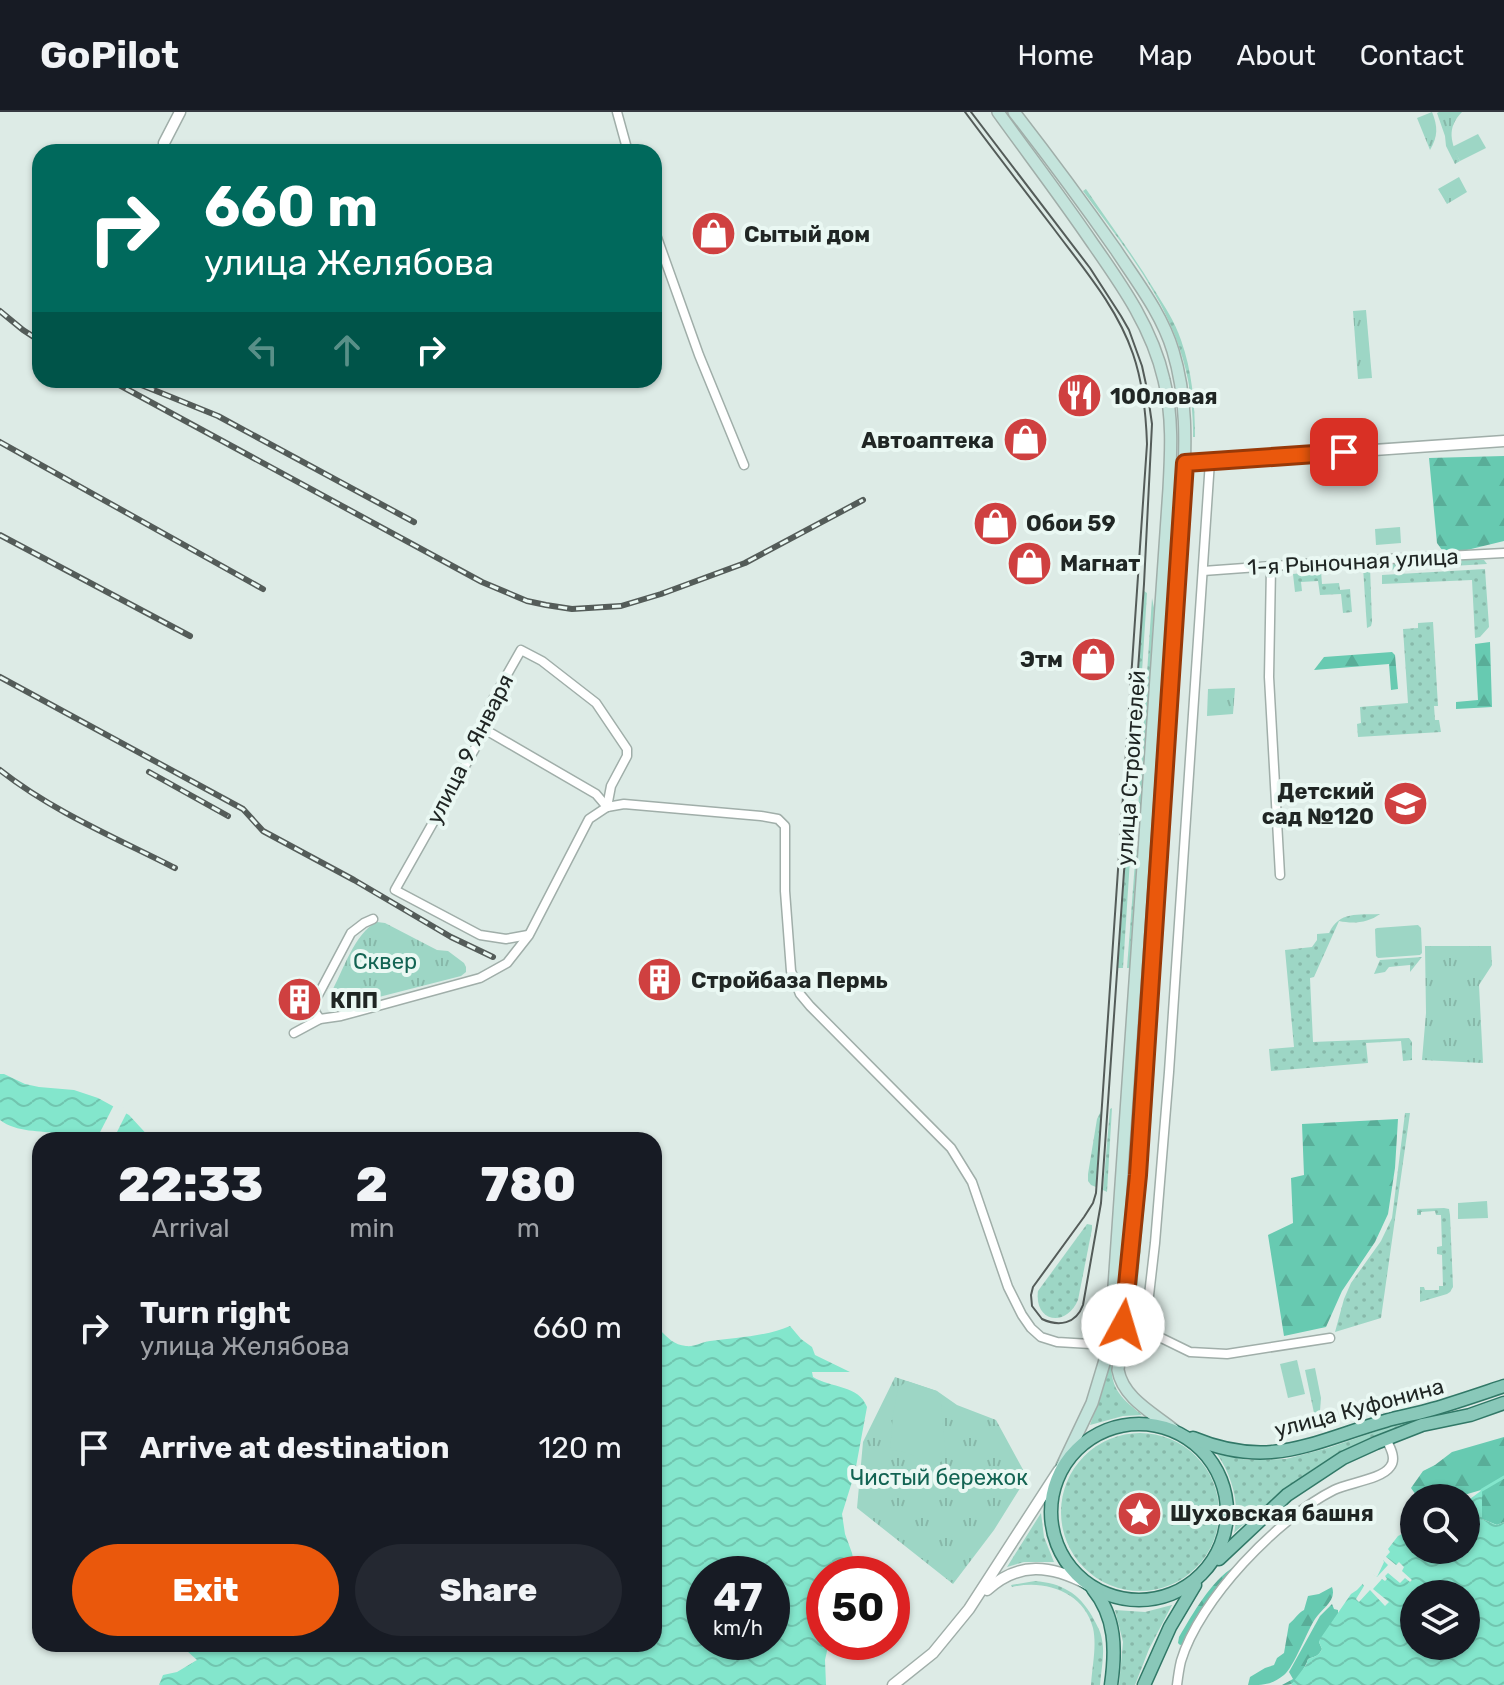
<!DOCTYPE html>
<html lang="en">
<head>
<meta charset="utf-8">
<style>
  body { margin:0; font-family:Rubik,sans-serif; background:#242831; color:#f1f3f6; height:100vh; display:flex; flex-direction:column; font-size:30px; white-space:nowrap }
  * { box-sizing:border-box; margin:0 }
  p { font-size:26px; color:#9ea1a6 }
  .icon { flex:none; width:44px; height:44px; fill:none; stroke:currentColor; stroke-width:2; stroke-linecap:round; stroke-linejoin:round }
  .map { position:relative; flex:1; overflow:hidden }
  .side { position:absolute; left:32px; top:1020px; width:630px; height:520px; display:flex; flex-direction:column; background:#171b24; border-radius:24px; box-shadow:0 2px 6px #0004 }
  .side>* { flex:none }
  .hud { position:absolute; left:32px; top:32px; width:630px; height:244px; border-radius:24px; box-shadow:0 2px 6px #0004; background:#00695c; color:#fff; overflow:hidden }
  .controls { position:absolute; left:1400px; top:1372px; display:grid; gap:16px }
  .controls a { display:grid; place-items:center; width:80px; height:80px; border-radius:50%; background:#171b24; box-shadow:0 2px 6px #0004; font-size:40px }
  .speed { position:absolute; left:686px; top:1444px; display:flex; gap:16px; font-size:40px; font-weight:700; text-align:center }
  .speed>* { display:grid; place-content:center; width:104px; height:104px; border-radius:50%; background:#171b24; box-shadow:0 2px 6px #0004; line-height:1 }
  .speed small { font-size:20px; font-weight:400 }
  .speed .limit { border:12px solid #d22; background:#fff; color:#111 }
  .pin { position:absolute; display:grid; place-items:center; width:68px; height:68px; color:#fff; margin:-34px; border-radius:16px; box-shadow:0 4px 12px #0006 }
  .me { position:absolute; width:88px; margin:-44px; rotate:6deg; stroke-linejoin:round; filter:drop-shadow(0 0 6px #0008) }
  .turn { display:flex; align-items:center; gap:28px; height:168px; padding:0 40px; font-size:36px }
  .turn .icon { width:104px; height:104px; stroke-width:2.5 }
  .turn b { display:block; font-size:56px; line-height:68px }
  .lanes { display:flex; align-items:center; height:76px; padding:0 40px; background:#0003; justify-content:center; gap:40px; direction:ltr }
  .lanes .off { opacity:.35 }
  .eta { display:flex; justify-content:space-evenly; align-items:center; height:136px; text-align:center }
  .eta b { font-size:48px; font-weight:800; line-height:56px }
  .cta { display:flex; gap:16px; margin-top:auto; padding:16px 40px }
  .cta a { flex:1; height:92px; border-radius:48px; background:#ea580c; color:#fff; font-size:32px; font-weight:800; line-height:92px; text-align:center }
  .cta a+a { background:#242831; color:#f1f3f6 }
  ul { padding:0; list-style:none }
  li { display:flex; align-items:center; gap:24px; height:120px; padding:0 40px }
  li div { flex:1 }
  li b { display:block; font-size:30px }
  li em { font-style:normal }
  header { display:flex; align-items:center; gap:48px; box-sizing:border-box; height:112px; padding:0 40px; background:#171b24; border-bottom:2px solid #363941 }
  header strong { font-size:38px }
  nav { display:flex; gap:44px; margin-inline-start:auto; font-size:28px }
  .map>svg:first-child { display:block }
  .grass { fill:url(#grass-dots) }
  .forest { fill:url(#forest-firs) }
  .park { fill:url(#park-tufts) }
  .pitch { fill:#9dd6c5 }
  .water { fill:url(#water-waves); fill-rule:evenodd }
  .pier { fill:#ddebe6 }
  .lines { fill:none; stroke-linecap:round; stroke-linejoin:round }
  .stream { stroke:#83e6cc; stroke-width:3 }
  .minor-casing { stroke:#a0aea9; stroke-width:11 }
  .tertiary-casing { stroke:#a0aea9; stroke-width:13 }
  .secondary-casing { stroke:#a0aea9; stroke-width:14 }
  .primary-casing { stroke:#317867; stroke-width:15 }
  .minor { stroke:#fff; stroke-width:8 }
  .tertiary { stroke:#fff; stroke-width:10 }
  .secondary { stroke:#c4e4dc; stroke-width:11 }
  .primary { stroke:#89c8b9; stroke-width:12 }
  .tram { stroke:#545c59; stroke-width:2 }
  .rail-casing { stroke:#545c59; stroke-width:6 }
  .rail { stroke:#eaf8f3; stroke-width:3; stroke-dasharray:9; stroke-linecap:butt }
  .route-casing { stroke:#983908; stroke-width:20 }
  .route { stroke:#ea580c; stroke-width:14 }
  .labels { text-anchor:middle; dominant-baseline:central; stroke-width:8; stroke-linejoin:round; paint-order:stroke }
  .poi-label { font-size:22px; font-weight:bold; fill:#202624; stroke:#eaf8f3; text-anchor:start }
  .street-label { font-size:22px; fill:#202624; stroke:#eaf8f3 }
  .park-label { font-size:22px; fill:#136453; stroke:#eaf8f3 }
</style>
</head>
<body>
<header>
<strong>GoPilot</strong>
<nav><a>Home</a><a>Map</a><a>About</a><a>Contact</a></nav>
</header>
<div class="map">
<svg width="1504" height="1573" viewBox="0 0 1504 1573">
  <defs>
    <pattern id="grass-dots" width="8" height="8" patternUnits="userSpaceOnUse" patternTransform="scale(2)"><rect width="8" height="8" fill="#9dd6c5"/><path d="M2 2h.1M6 6h.1" fill="none" stroke="#87b8a9" stroke-width="1.8" stroke-linecap="round"/></pattern>
    <pattern id="forest-firs" width="22" height="20" patternUnits="userSpaceOnUse" patternTransform="scale(2)"><rect width="22" height="20" fill="#67cab1"/><path d="M5 1l3.5 6h-7zM16 11l3.5 6h-7z" fill="#59ad98"/></pattern>
    <pattern id="park-tufts" width="24" height="20" patternUnits="userSpaceOnUse" patternTransform="scale(2)"><rect width="24" height="20" fill="#9dd6c5"/><path d="M3 7l-1-3M5 7V3M7 7l1-3M15 17l-1-3M17 17v-4M19 17l1-3" fill="none" stroke="#87b8a9"/></pattern>
    <pattern id="water-waves" width="16" height="10" patternUnits="userSpaceOnUse" patternTransform="scale(2)"><rect width="16" height="10" fill="#83e6cc"/><path d="M0 5q4-4 8 0t8 0" fill="none" stroke="#71c5af"/></pattern>
  </defs>
  <rect width="100%" height="100%" fill="#ddebe6"/>
  <g class="grass">
    <path d="M1086,77c23,34 48,67 69,102 10,16 20,31 26,49 11,31 14,64 14,97h-2c2,-103 -51,-167 -110,-246z"/>
    <path d="M1473,447l11,1 3,4 -105,6 10,-6z"/>
    <path d="M1363,455h7l2,55 -1,4 -4,2z"/>
    <path d="M1485,457l4,58 -9,10 -5,1 -3,-58 -90,4v-9z"/>
    <path d="M1321,459l1,13 17,-1 1,7 10,-1 2,23 -9,1 -2,-19 -21,1 -2,-14 -17,1 1,9 -7,1 -2,-18z"/>
    <path d="M1186,478l-25,378h-3l24,-364z"/>
    <path d="M1144,479l3,2 -15,236 -4,3z"/>
    <path d="M1152,486l2,10 -13,207 -4,10z"/>
    <path d="M1433,510l5,84h-4l1,14h4l2,12 -83,5 -1,-13 4,-1 -1,-16 48,-4 -5,-74 15,-1v-5z"/>
    <path d="M1127,729l4,3 -8,124h-5z"/>
    <path d="M1136,737l2,8 -8,111h-3z"/>
    <path d="M1380,802c-12,9 -27,10 -41,7l-25,56 -4,1 3,64 96,-4 3,4v18l-9,1 -2,-20 -35,2 2,20 -97,8 -2,-22 25,-2 -9,-97 27,-3 5,-7v-6l12,-1c10,-22 29,-18 51,-19z"/>
    <path d="M1422,845l-12,15v-7l-21,2 -4,5 -11,2 6,-14z"/>
    <path d="M1158,868h2l-9,146 -3,-15z"/>
    <path d="M1112,996l-5,84 -4,-2 7,-81z"/>
    <path d="M1101,999l-5,76 -5,-2 -3,-4v-7l9,-55z"/>
    <path d="M1405,1001h5l-29,205 -46,14 9,-33 7,-16 30,-42 11,-23z"/>
    <path d="M1148,1057l-12,133 -3,-1 11,-119z"/>
    <path d="M1444,1096l5,1 1,6 3,72 -3,5 -3,2 -27,8v-15h4l1,3h14v-4h4l-1,-31 -5,-1v-7l5,-1 -1,-31h-5l-1,-4 -14,1v3h-4v-6z"/>
    <path d="M1087,1112l5,1v4l-14,71c-12,28 -44,22 -40,-9z"/>
    <path d="M1117,1194h2c-3,25 -16,65 0,87 6,9 15,15 23,22l-19,1 -33,9 9,-26z"/>
    <path d="M1429,1301l2,4c-28,9 -56,17 -82,31 -43,22 -79,52 -115,85 6,-28 -1,-56 -17,-79l31,6 38,-1 42,-11z"/>
    <circle cx="1140" cy="1400" r="79"/>
    <path d="M1041,1401l3,24 10,25h-30l-17,5z"/>
    <path d="M1035,1469c26,2 44,12 57,35 4,8 9,15 10,24 3,14 -1,31 -2,45h-9c1,-18 6,-39 2,-57 -9,-36 -48,-49 -81,-41l-1,-2z"/>
    <path d="M1172,1493l-23,44 -14,36h-16l4,-43 -8,-32 30,2z"/>
  </g>
  <g class="forest">
    <path d="M1504,344v85l-37,9h-25l-5,-7 -8,-85z"/>
    <path d="M1490,530l2,65 -36,2v-7l22,-2 -3,-56z"/>
    <path d="M1392,540l3,3 3,34 -7,1 -2,-26 -75,6 10,-13z"/>
    <path d="M1398,1007l-3,49 -7,46 -13,28 -33,49 -16,36 -42,9 -16,-101 25,-12 -2,-45 13,-3 -2,-51z"/>
    <path d="M1504,1325v85l-7,3 -15,-6 -1,-29 -27,8h-36l-7,-10 12,-17 12,-6 17,-13z"/>
    <path d="M1235,1454l1,1 -50,77 -6,1 -2,-2 1,-6c15,-25 31,-55 56,-71z"/>
    <path d="M1332,1475c5,14 -10,21 -17,32 -8,12 -21,48 -31,56 -13,10 -20,10 -36,10l2,-8 15,-9 9,-3 3,-7 7,-5 5,-29c6,-5 9,-11 15,-14l4,-14 11,-2z"/>
    <path d="M1332,1492l2,5 4,1v4l-19,28 3,7c-3,7 -8,8 -14,10 -1,5 -11,22 -15,24 -3,2 -7,2 -11,2l11,-6 -4,-7 31,-56z"/>
  </g>
  <g class="park">
    <path d="M1432,0c6,15 6,24 -2,38l-13,-32z"/>
    <path d="M1439,0h23c-16,16 -11,31 -2,49l-5,3 -9,-18 -1,-10 -8,-23z"/>
    <path d="M1459,65l8,15 -20,12 -9,-15z"/>
    <path d="M1366,198l6,68 -14,1 -5,-68z"/>
    <path d="M1235,576l-2,26 -26,2 1,-27z"/>
    <path d="M377,810l8,1 52,27 11,1 16,12 2,4v5l-5,4 -125,32 -5,-1 -2,-4 2,-10c11,-20 24,-61 46,-71z"/>
    <path d="M1425,834h66l1,19 -13,20 4,78 -61,-3 4,-47z"/>
    <path d="M1315,1256l6,30 -1,13 -6,2 -9,-43z"/>
    <path d="M895,1265l42,14 20,14 39,15 31,57 -33,53 -41,54 -96,-76 6,-66z"/>
  </g>
  <g class="pitch">
    <path d="M1478,22l8,14 -26,13 -8,-14z"/>
    <path d="M1400,415l1,16 -25,2 -1,-16z"/>
    <path d="M1418,813l3,3 1,25 -2,2 -42,3 -2,-2 -1,-27 2,-1z"/>
    <path d="M1487,1089l1,17 -30,1v-16z"/>
    <path d="M1297,1248l8,34 -17,4 -8,-34z"/>
    <path d="M907,1269l30,10 4,13 5,53 -13,12 -9,-2c-8,-14 -19,-15 -34,-17l3,-35 5,-27z"/>
  </g>
  <g class="water">
    <path d="M0,962h4l21,10 14,3 35,3 24,8 31,17 23,25h-81l-6,-2 -6,2 1,-6c-20,-4 -43,-1 -60,-14z"/>
    <path d="M790,1214l11,13 11,8 3,8 35,17h-38l1,5c18,11 46,8 54,30l-12,65 -13,42 3,20 7,19 4,21h-32v68h5l-4,18 1,25h-667l4,-10 14,-3 20,-12 -10,-9v-7h467v-314h6c8,8 14,15 26,16 9,1 15,-4 24,-5 24,-3 58,-5 80,-15zM704,1462h68v68h-68z"/>
    <path d="M1482,1378v29l15,6 7,-3v163h-213l15,-20 2,-6c6,-2 11,-3 14,-10l-3,-7 1,-3 31,-45 6,-4 15,-16 5,3 7,-15 -1,-2 7,-8 -2,-3 10,-13 16,-8v22h52v-48zM1414,1482h52v52h-52z"/>
  </g>
  <g class="pier">
    <path d="M115,991l13,7 -15,30h-17z"/>
    <path d="M1385,1444l11,9 3,-3 5,5 -2,4 10,9 -2,2 -5,-4 -5,5 -12,-10 -3,3 2,3 -2,2 -3,-2 -9,10 16,13 -4,4 -15,-16 -11,12 -3,-3 8,-13 -2,-3 10,-10 5,4 11,-12 -6,-6z"/>
  </g>
  <g class="lines">
    <path class="stream" d="M1482,1378l22,-13"/>
    <defs>
      <g id="minor">
        <path d="M617,0l11,40"/>
        <path d="M654,117l45,126 45,110"/>
        <path d="M1271,455l-2,110 11,198"/>
        <path d="M1203,459l127,-9 174,-9"/>
        <path d="M484,617l112,65 11,13"/>
        <path d="M528,823l-22,4 -26,-4 -85,-45 83,-147 14,-42 29,-51 21,11 54,42 31,46v7l-16,30 -4,21"/>
        <path d="M320,907l-5,-7v-11l36,-68 13,-10 9,-4"/>
        <path d="M294,921l26,-14 21,-3 139,-38 27,-15 22,-28 60,-116 18,-12 17,-3 137,12 17,3 7,7v65l6,80 9,23 10,12 141,142 21,34 36,105 14,28 9,13 10,9 16,5 50,3"/>
        <path d="M1123,1213l22,5 45,22 37,2 103,-16"/>
        <path d="M1145,1218l10,-87 14,-171 41,-611"/>
        <path d="M1177,1573c1,-8 2,-16 4,-24 18,-61 97,-143 153,-171 14,-7 48,-11 56,-23 7,-8 0,-20 -4,-28"/>
      </g>
      <g id="tertiary">
        <path d="M164,31l16,-31"/>
        <path d="M1185,351l319,-22"/>
        <path d="M987,1478c32,-29 64,-25 100,-6"/>
        <path d="M893,1573l40,-32 36,-44 90,-139"/>
      </g>
      <g id="secondary">
        <path d="M998,0c31,43 63,85 93,129 30,43 61,86 73,139 9,36 7,73 5,109l-56,812 -8,59 -13,43 -30,63"/>
        <path d="M1014,0c35,45 69,91 102,138 21,32 46,64 57,101 14,46 13,93 10,140l-45,684 -20,195c5,28 35,43 56,60"/>
      </g>
      <g id="primary">
        <circle cx="1139" cy="1400" r="88"/>
        <path d="M1193,1326c77,32 119,4 192,-17 16,-5 32,-7 48,-12 24,-7 47,-15 71,-23"/>
        <path d="M1219,1447l68,-64 56,-37 33,-15 46,-18 48,-10 34,-12"/>
        <path d="M1093,1477c23,28 23,61 18,96"/>
        <path d="M1144,1573l26,-58 25,-42"/>
      </g>
    </defs>
    <use href="#minor" class="minor-casing"/>
    <use href="#tertiary" class="tertiary-casing"/>
    <use href="#secondary" class="secondary-casing"/>
    <use href="#primary" class="primary-casing"/>
    <use href="#minor" class="minor"/>
    <use href="#tertiary" class="tertiary"/>
    <use href="#secondary" class="secondary"/>
    <use href="#primary" class="primary"/>
    <path class="tram" d="M965,0c29,39 59,78 89,117 29,39 63,78 79,125 10,29 13,59 14,90l-51,749 -3,10 -9,14 -51,70 -2,8 1,11 10,13c17,8 34,5 41,-14l18,-102 43,-619 8,-160 -5,-35 -5,-23 -13,-36 -8,-14 -31,-48 -119,-156"/>
    <defs>
      <g id="rail">
        <path d="M0,199l23,19 17,11"/>
        <path d="M110,268l372,202 45,19 19,4 26,4 49,-3 40,-12 84,-31 118,-63"/>
        <path d="M129,268l89,36 196,106"/>
        <path d="M0,330l263,147"/>
        <path d="M0,423l190,101"/>
        <path d="M0,565l243,132 20,22 91,49 97,57 42,20"/>
        <path d="M0,658c52,41 116,68 175,98"/>
        <path d="M149,660l79,44"/>
      </g>
    </defs>
    <use href="#rail" class="rail-casing"/>
    <use href="#rail" class="rail"/>
  </g>
  <g class="lines">
    <defs>
      <path id="route" d="M1123,1213l15,-150 47,-712 159,-11"/>
    </defs>
    <use href="#route" class="route-casing"/>
    <use href="#route" class="route"/>
  </g>
  <defs>
    <symbol id="shop-disc" viewBox="-11 -11 22 22"><circle r="9.5" fill="#cf4040" stroke="#eaf8f3"/><path d="M-5-2.5h2.3a2.7 3.5 0 0 1 5.4 0H5L5.5 6h-11ZM-1.5-2.5h3a1.5 2.3 0 0 0-3 0Z" fill="#fff"/></symbol>
    <symbol id="restaurant-disc" viewBox="-11 -11 22 22"><circle r="9.5" fill="#cf4040" stroke="#eaf8f3"/><path d="M-5-6h1v4h1v-4h1v4h1v-4h1v5L-1.5 .5V6h-2V.5L-5-1ZM5-6V6H3V1.5H1.5Q1.5-4 5-6Z" fill="#fff"/></symbol>
    <symbol id="school-disc" viewBox="-11 -11 22 22"><circle r="9.5" fill="#cf4040" stroke="#eaf8f3"/><path d="M0-5L7-2L0 1L-7-2ZM-4 1L0 2.5L4 1V4Q0 6-4 4Z" fill="#fff"/></symbol>
    <symbol id="building-disc" viewBox="-11 -11 22 22"><circle r="9.5" fill="#cf4040" stroke="#eaf8f3"/><path d="M-4-6H4V6H1V3H-1V6H-4ZM-2.5-4.3h1.7v1.8h-1.7ZM.8-4.3h1.7v1.8H.8ZM-2.5-1h1.7V.8h-1.7ZM.8-1h1.7V.8H.8Z" fill="#fff"/></symbol>
    <symbol id="sight-disc" viewBox="-11 -11 22 22"><circle r="9.5" fill="#cf4040" stroke="#eaf8f3"/><path d="M0-6L1.8-2.2L6-1.7L2.9 1.2L3.7 5.4L0 3.3L-3.7 5.4L-2.9 1.2L-6-1.7L-1.8-2.2Z" fill="#fff"/></symbol>
  </defs>
  <g fill-rule="evenodd">
    <use href="#shop-disc" x="688" y="96" width="51" height="51"/>
    <use href="#restaurant-disc" x="1054" y="258" width="51" height="51"/>
    <use href="#shop-disc" x="1000" y="302" width="51" height="51"/>
    <use href="#shop-disc" x="970" y="386" width="51" height="51"/>
    <use href="#shop-disc" x="1004" y="426" width="51" height="51"/>
    <use href="#shop-disc" x="1068" y="522" width="51" height="51"/>
    <use href="#school-disc" x="1380" y="666" width="51" height="51"/>
    <use href="#building-disc" x="634" y="842" width="51" height="51"/>
    <use href="#building-disc" x="274" y="862" width="51" height="51"/>
    <use href="#sight-disc" x="1114" y="1376" width="51" height="51"/>
  </g>
  <g class="labels">
    <g class="poi-label">
      <text x="744" y="122">Сытый дом</text>
      <text x="1110" y="284">100ловая</text>
      <text x="994" y="328" text-anchor="end">Автоаптека</text>
      <text x="1026" y="411">Обои 59</text>
      <text x="1060" y="451">Магнат</text>
      <text x="1063" y="547" text-anchor="end">Этм</text>
      <text x="1374" y="679" text-anchor="end">Детский<tspan x="1374" dy="25">сад №120</tspan></text>
      <text x="691" y="868">Стройбаза Пермь</text>
      <text x="330" y="888">КПП</text>
      <text x="1170" y="1401">Шуховская башня</text>
    </g>
    <g class="street-label">
      <text transform="translate(1353 450) rotate(-3)">1-я Рыночная улица</text>
      <text transform="translate(470 637) rotate(-63)">улица 9 Января</text>
      <text transform="translate(1131 656) rotate(-86)">улица Строителей</text>
      <text transform="translate(1359 1296) rotate(-15)">улица Куфонина</text>
    </g>
    <g class="park-label">
      <text x="385" y="849">Сквер</text>
      <text x="939" y="1365">Чистый бережок</text>
    </g>
  </g>
</svg>
<div class="controls">
<a><svg class="icon" aria-label="search" viewBox="0 0 24 24"><circle cx="10" cy="10" r="6"/><path d="M15 15l6 6"/></svg></a>
<a><svg class="icon" aria-label="layers" viewBox="0 0 24 24"><path d="M12 4l9 5-9 5-9-5zM3 14l9 5 9-5"/></svg></a>
</div>
<div class="speed"><div>47<small>km/h</small></div><div class="limit">50</div></div>
<div class="pin" style="left:1344px;top:340px;background:#d93025"><svg class="icon" aria-label="arrive" viewBox="0 0 24 24"><path d="M6 21V4h12l-3 4 3 4H6"/></svg></div>
<svg class="me" style="left:1123px;top:1213px" viewBox="-20 -20 40 40"><circle r="19" fill="#fff"/><path d="M0-13L10 11 0 6-10 11z" fill="#ea580c"/></svg>
<div class="hud">
<div class="turn"><svg class="icon" aria-label="right" viewBox="0 0 24 24"><path d="M7 20v-9h11M14 6l5 5-5 5"/></svg><div><b>660 m</b>улица Желябова</div></div>
<div class="lanes"><svg class="icon off" aria-label="left" viewBox="0 0 24 24"><path d="M17 20v-9H6M10 6l-5 5 5 5"/></svg><svg class="icon off" aria-label="ahead" viewBox="0 0 24 24"><path d="M12 20V5M6 11l6-6 6 6"/></svg><svg class="icon" aria-label="right" viewBox="0 0 24 24"><path d="M7 20v-9h11M14 6l5 5-5 5"/></svg></div>
</div>
<section class="side">
<div class="eta">
<div><b>22:33</b><p>Arrival</p></div>
<div><b>2</b><p>min</p></div>
<div><b>780</b><p>m</p></div>
</div>
<ul>
<li><svg class="icon" aria-label="right" viewBox="0 0 24 24"><path d="M7 20v-9h11M14 6l5 5-5 5"/></svg><div><b>Turn right</b><p>улица Желябова</p></div><em>660 m</em></li>
<li><svg class="icon" aria-label="arrive" viewBox="0 0 24 24"><path d="M6 21V4h12l-3 4 3 4H6"/></svg><div><b>Arrive at destination</b></div><em>120 m</em></li>
</ul>
<div class="cta"><a>Exit</a><a>Share</a></div>
</section>
</div>
</body>
</html>
